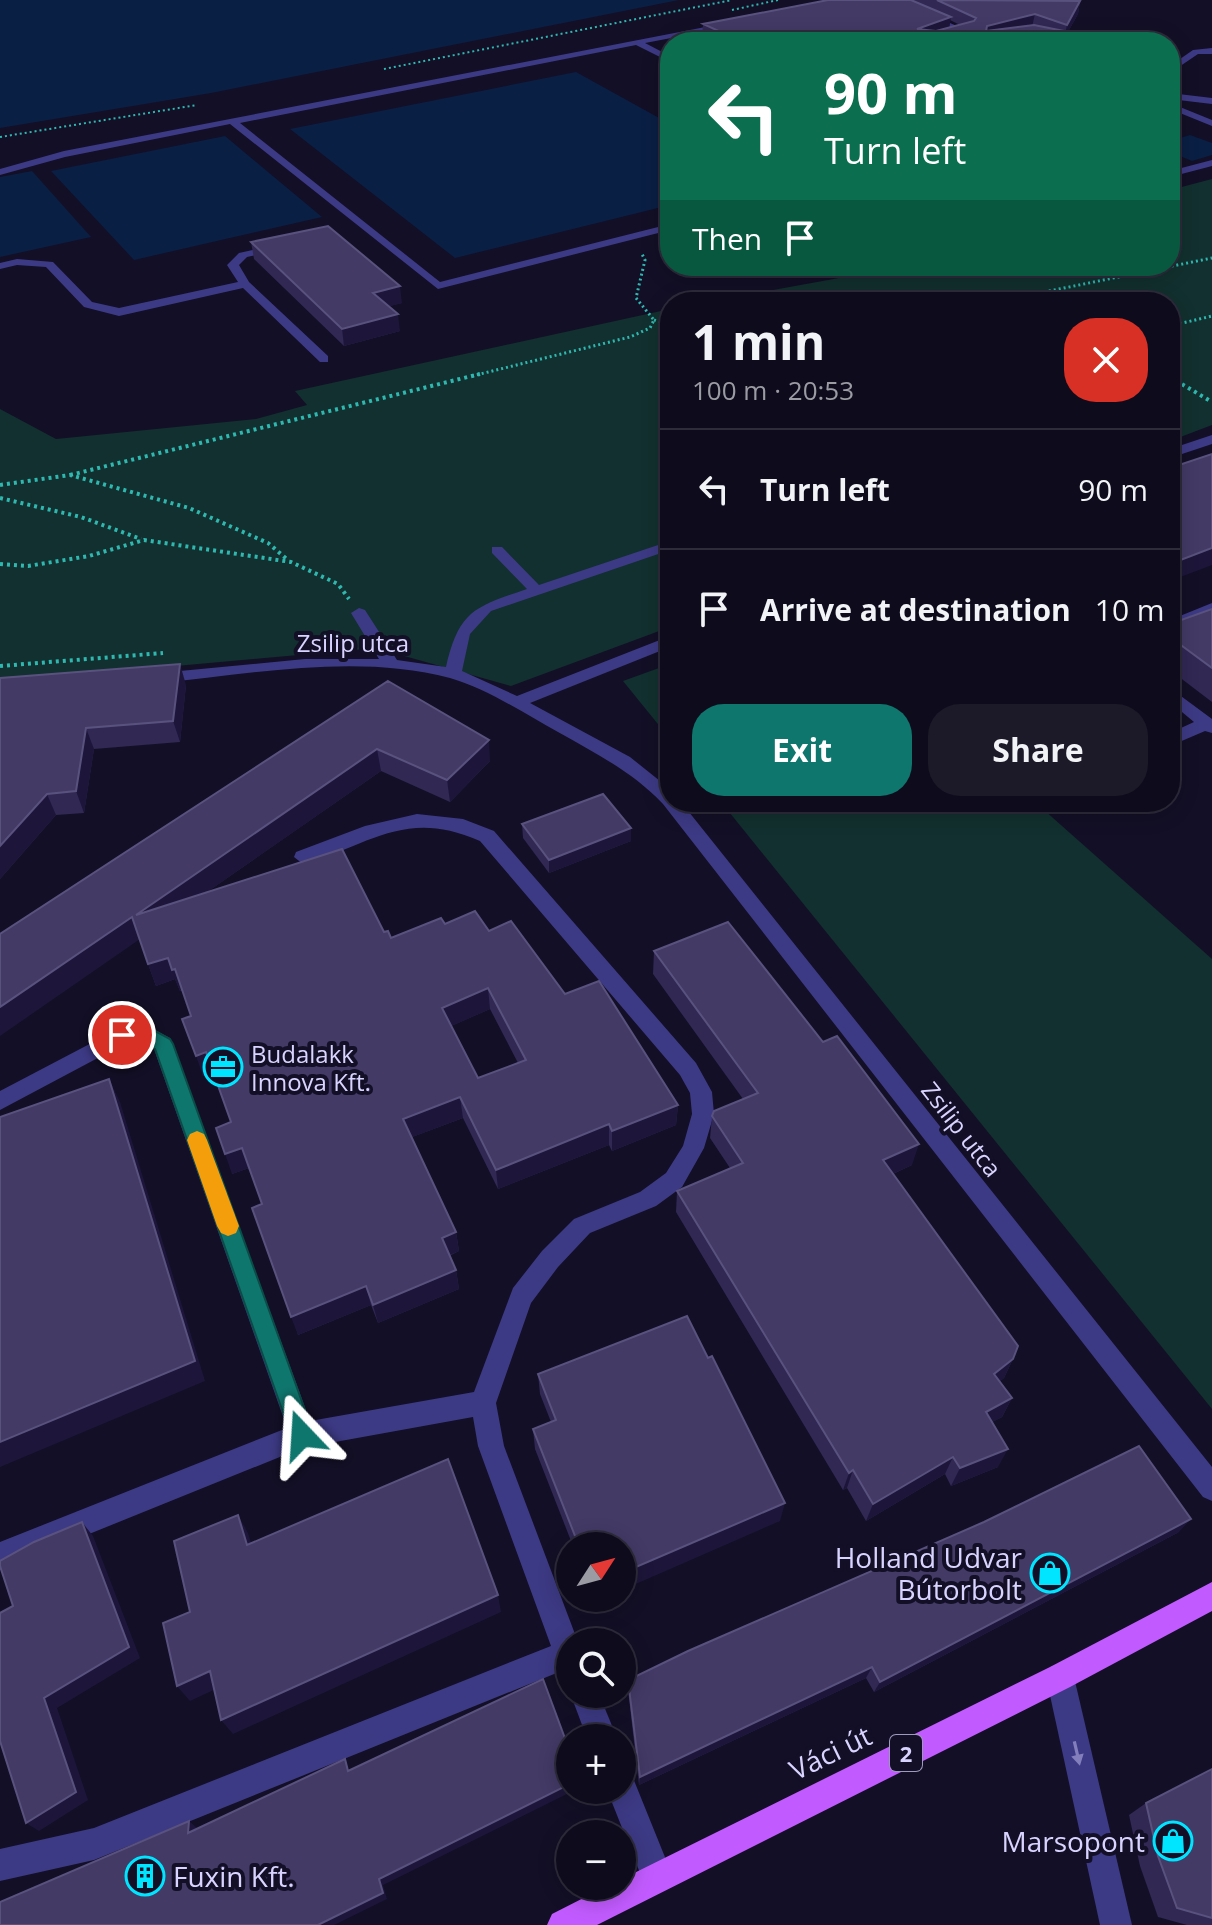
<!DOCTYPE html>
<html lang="en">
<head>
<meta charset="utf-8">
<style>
  body { margin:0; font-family:"Open Sans",sans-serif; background:#1c1929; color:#f1f3f6; height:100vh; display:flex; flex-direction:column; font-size:30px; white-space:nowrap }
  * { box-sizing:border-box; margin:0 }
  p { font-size:26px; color:#9b9ba3 }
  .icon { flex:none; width:44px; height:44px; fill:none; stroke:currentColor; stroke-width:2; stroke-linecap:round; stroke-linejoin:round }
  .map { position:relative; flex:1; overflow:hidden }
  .side { position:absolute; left:660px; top:292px; width:520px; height:520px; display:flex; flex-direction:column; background:#0e0b1c; border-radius:32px; box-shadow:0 4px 20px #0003,0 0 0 2px #2e2b3b }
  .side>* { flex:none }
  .guide { position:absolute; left:660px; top:32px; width:520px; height:244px; border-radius:32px; box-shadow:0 4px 20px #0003,0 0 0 2px #2e2b3b; background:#0b6e4f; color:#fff; overflow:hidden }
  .needle { width:52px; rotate:54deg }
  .tools { position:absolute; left:556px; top:1532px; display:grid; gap:16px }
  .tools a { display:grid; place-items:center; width:80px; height:80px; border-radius:50%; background:#0e0b1c; box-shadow:0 4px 20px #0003,0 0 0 2px #2e2b3b; font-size:40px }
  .pin { position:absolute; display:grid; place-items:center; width:68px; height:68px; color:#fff; margin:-34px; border:4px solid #fff; border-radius:50%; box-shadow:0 2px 8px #0007 }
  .me { position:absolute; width:88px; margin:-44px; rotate:340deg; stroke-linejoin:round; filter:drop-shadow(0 0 6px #0008) }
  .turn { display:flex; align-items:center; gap:28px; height:168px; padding:0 32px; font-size:36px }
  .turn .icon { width:104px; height:104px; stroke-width:2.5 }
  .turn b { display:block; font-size:56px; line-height:68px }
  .then { display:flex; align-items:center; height:76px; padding:0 32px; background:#0003; gap:16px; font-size:30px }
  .round { display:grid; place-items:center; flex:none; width:84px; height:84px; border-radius:32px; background:#1c1929 }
  .summary { display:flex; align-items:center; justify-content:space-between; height:136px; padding:0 32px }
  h1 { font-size:48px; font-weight:700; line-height:60px }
  .button { display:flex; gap:16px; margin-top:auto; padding:16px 32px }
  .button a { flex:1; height:92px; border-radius:32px; background:#0f766e; color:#fff; font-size:32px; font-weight:700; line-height:92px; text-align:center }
  .button a+a { background:#1c1929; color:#f1f3f6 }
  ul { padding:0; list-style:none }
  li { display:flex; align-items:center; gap:24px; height:120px; padding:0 32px; border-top:2px solid #2e2b3b }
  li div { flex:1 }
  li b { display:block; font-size:30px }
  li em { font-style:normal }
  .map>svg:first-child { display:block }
  .green { fill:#12302f }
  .water { fill:#0a1f44 }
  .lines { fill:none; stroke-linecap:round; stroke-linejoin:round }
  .path-far2 { stroke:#2fb8b0; stroke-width:2; stroke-dasharray:2 3; stroke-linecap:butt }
  .path-far1 { stroke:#2fb8b0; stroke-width:3; stroke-dasharray:2 3; stroke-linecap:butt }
  .path { stroke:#2fb8b0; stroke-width:4; stroke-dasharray:3 4; stroke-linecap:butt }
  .minor { fill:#3d3a85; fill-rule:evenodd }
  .major { fill:#c25bff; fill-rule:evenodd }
  .wall { fill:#312854; fill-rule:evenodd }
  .shaded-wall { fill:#1d163a }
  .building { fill:#433a66; stroke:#5a527e; stroke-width:2; fill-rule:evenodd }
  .oneway { fill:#837fbc }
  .route { fill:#0f766e; stroke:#0a4d48; stroke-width:2 }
  .slow { fill:#f59e0b }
  .labels { text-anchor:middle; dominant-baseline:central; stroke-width:8; stroke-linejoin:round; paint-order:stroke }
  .shield { fill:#130f26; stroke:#9e99be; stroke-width:2 }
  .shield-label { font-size:22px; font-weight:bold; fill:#d9d4ff }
  .street-label { font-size:24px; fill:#d9d4ff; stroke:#130f26 }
  .poi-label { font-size:24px; fill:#d9d4ff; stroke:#130f26; text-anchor:start }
  .near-poi-label { font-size:28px; fill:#d9d4ff; stroke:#130f26; text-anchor:end }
  .near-street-label { font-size:28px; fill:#d9d4ff; stroke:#130f26 }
</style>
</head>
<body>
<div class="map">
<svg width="1212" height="1925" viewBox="0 0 1212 1925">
  <rect width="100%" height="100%" fill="#130f26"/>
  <g class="green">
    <path d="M1212,179v246l-42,16v-139h-463l198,-36h265v-76z"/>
    <path d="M670,309v318l-159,59 -135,-38 -376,34v-273l56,30 200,-20 51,-14 -12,-14z"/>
    <path d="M670,664v75l-47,-58z"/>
    <path d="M721,802h314l177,157v450z"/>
  </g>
  <g class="water">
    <path d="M0,0h679l-468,93 -211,35z"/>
    <path d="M576,72l94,52v81l-215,53 -165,-129z"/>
    <path d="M1190,135l22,8v12l-20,6 -22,-9v-11z"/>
    <path d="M225,136l97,81 -188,43 -83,-89z"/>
    <path d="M32,171l59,66 -91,20v-80z"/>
  </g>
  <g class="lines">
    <g class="path-far2">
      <path d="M732,10l46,-10"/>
      <path d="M384,69l348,-69"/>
      <path d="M0,137l197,-32"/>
    </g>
    <g class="path-far1">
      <path d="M995,302l217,-44"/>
      <path d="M654,320l16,6"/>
      <path d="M1170,326l42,-10"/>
      <path d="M472,376l158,-39 20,-9 4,-8 -18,-22 9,-38 -4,-8"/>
    </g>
    <g class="path">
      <path d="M1170,377l42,25"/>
      <path d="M70,475l410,-101"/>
      <path d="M0,485l70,-10 119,33 79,35 20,17"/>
      <path d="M0,498l81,19 60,22"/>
      <path d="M0,564l28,2 61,-10 55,-16 147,22 47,22 11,15"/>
      <path d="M0,666l163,-13"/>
    </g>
    <g class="minor">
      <path d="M885,0h11l75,32 -38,10h-15l40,-11z"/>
      <path d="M726,23l3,4 -84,16 25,13v6l-34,-17 -396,78 200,159 230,-58v6l-232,59 -208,-165 -165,33 -65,18v-6l64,-18z"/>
      <path d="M1212,48v6h-14l-28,19v-7l23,-16z"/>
      <path d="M1170,93l42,5v6l-42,-5z"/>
      <path d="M1170,103l42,17v6l-42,-17z"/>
      <path d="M1212,160v6l-42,11v-6z"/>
      <path d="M279,244l6,3 -2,2 -36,8 -8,8 10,17 79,74v6h-8l-77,-74 -124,28 -35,-9 -38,-40 -29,-2 -17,4v-6l17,-4 36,3 39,40 27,6 119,-26 -11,-17 12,-12z"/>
      <path d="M805,266h24l-22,6 -6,-3z"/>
      <path d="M1212,435v9l-42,14v-9z"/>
      <path d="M670,541v9l-179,61 -21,23 -8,37 55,25 153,-60v11l-140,56 100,54 40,32v13h11l531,665v34l-9,-4 -540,-693c-30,-32 -68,-51 -105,-72 -35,-19 -70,-43 -108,-54 -94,-25 -197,-4 -291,5l-8,-5 8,-5 146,-14h74l-28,-46 8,-5 6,2 32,50 49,7c13,-56 28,-60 81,-78l-35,-36v-6h10l37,38z"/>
      <path d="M1212,603v11l-42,17v-11z"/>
      <path d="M1170,688l42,31v14l-7,-2 -35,15v-13l24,-11 -24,-20z"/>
      <path d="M417,814l46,5 31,12 202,232 16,29 2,22 -10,34 -22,39 -26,19 -66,27 -32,34 -27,36 -35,100 8,43 74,196h-8v30l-6,-2 -470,190 -94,21v-32l94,-21 457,-182 -73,-200 -5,-29 -171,31 -302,122v-28l287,-114 -133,-379 -13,-8 -15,2 -126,67v-19l122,-64 22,-3 26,14 140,383 164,-29 39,-104 29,-37 32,-32 66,-27 26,-19 17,-27 9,-32 -2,-21 -10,-18 -200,-234c-74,-33 -108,3 -177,23l-9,-7 2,-5 69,-26z"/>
      <path d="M1060,1663l10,4 4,10 58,248h-32l-54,-248 4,-10z"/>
      <path d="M570,1693l29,1 18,44h-30z"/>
      <path d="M622,1774l11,4 40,99 -5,11 -11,5 -11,-5 -39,-98h15z"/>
    </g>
    <path class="major" d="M1212,1582v29l-142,76 -473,238h-50l5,-11 55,-28h15v-7l428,-212z"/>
  </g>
  <g class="wall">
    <path d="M828,0h251l1,1 -2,13 -14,25 -2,-1v1l9,3h-358l-11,-5 1,-13zM950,20l10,5 -11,3z"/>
    <path d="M251,242l151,61 -13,3 11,25 -56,15 -90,-87z"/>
    <path d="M1212,609v93l-42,-32v-46z"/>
    <path d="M0,678l186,7 -6,57 -86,7 -10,64 -28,2 -56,64z"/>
    <path d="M388,681l102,80 -40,41 -69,-31 -174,121 177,40 7,6 54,-14 44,7 76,63 113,111 -2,20 -64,26 -3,-6 -111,44 -35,-71 -51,19 44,95 3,19 -10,5 7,14 3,19 -81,34 -7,-18 -73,30 -36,-131 -13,-36 -17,6 -1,-52 -18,-49 -10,3 -12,-60 -9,-25h-2l-5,-12 -19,7 -17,-47zM490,1009l28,54 -40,15 -27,-52z"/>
    <path d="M522,824l109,17 -82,32 -26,-35z"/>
    <path d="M654,951l258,214 -19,9 120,185 -9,19 -4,3 12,17 -10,19 -10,5 6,45 -47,19 -6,-12 -79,47 -19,-33 -4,2 -167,-278 1,-21 53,-23 -20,-30 2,-22 31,-17 -90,-125z"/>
    <path d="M538,1374l242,147 -158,25h-49l-38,-97 -2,-20 18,-7 -11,-28z"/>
    <path d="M1179,1532l-305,160 -8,-14 -227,107 -11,-95v-10z"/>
    <path d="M1212,1769v156h-25l-29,-8 -18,-51 -11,-51 17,-12z"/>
  </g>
  <g class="shaded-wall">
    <path d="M1080,1l-2,13 -14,25 3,-14z"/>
    <path d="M1035,14l-3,13 -44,9 -1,6h-25l25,-16z"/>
    <path d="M951,17l-2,13 -34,12 2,-13z"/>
    <path d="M400,286l2,17 -26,7 -3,-17z"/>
    <path d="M398,314l2,17 -56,15 -2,-17z"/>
    <path d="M1212,548v17l-42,16v-17z"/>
    <path d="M180,664l6,21 -6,57 -7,-21z"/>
    <path d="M86,728l8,21 -10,64 -8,-22z"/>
    <path d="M489,740l1,21 -40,41 -3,-22z"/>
    <path d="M377,749l4,22 -237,165 -8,-21z"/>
    <path d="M47,794l9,21 -56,64v-33z"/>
    <path d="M631,828v13l-82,32v-13z"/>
    <path d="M132,917l8,22 -140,97v-29z"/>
    <path d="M168,958l7,11 7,21 -2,1 -5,-12 -19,7 -8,-22z"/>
    <path d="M488,988l2,21 -45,20 -3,-21z"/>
    <path d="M206,1052l7,21 -10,3 -7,-20z"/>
    <path d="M109,1079l11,23 85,279 -205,86v-25z"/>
    <path d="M460,1097l3,21 -56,21 -4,-20z"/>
    <path d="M678,1105l-2,20 -64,26v-20z"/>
    <path d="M609,1124v21l-111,44 -2,-19z"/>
    <path d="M919,1144l-7,21 -35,16 6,-21z"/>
    <path d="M242,1148l7,20 -17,6 -7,-20z"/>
    <path d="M456,1232l3,19 -14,6 -3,-19z"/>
    <path d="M456,1270l3,19 -81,34 -5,-18z"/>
    <path d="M366,1286l5,19 -73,30 -7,-18z"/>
    <path d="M1013,1359l-9,19 -19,15 9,-19z"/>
    <path d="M1012,1398l-10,19 -25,13 9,-18z"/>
    <path d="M1008,1449l-10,18 -47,19 9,-18z"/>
    <path d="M953,1457l-8,17 -79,47 7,-17z"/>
    <path d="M853,1470l-6,18 -4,2 6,-17z"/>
    <path d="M785,1503l-5,18 -158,69v-17z"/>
    <path d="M238,1515l10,18 9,29 -10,-17z"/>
    <path d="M1191,1519l-12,13 -305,160 6,-10z"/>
    <path d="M82,1522l11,14 47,122 -83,50 31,92 -49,31 -13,-8 18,-125z"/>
    <path d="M498,1595l3,17 -268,122 -12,-14z"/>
    <path d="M872,1667l-6,11 -227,107 1,-8z"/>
    <path d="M210,1671l12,15 -32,15 -13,-15z"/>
    <path d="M570,1784v6h5l-192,95 4,14 -53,26h-16l61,-46z"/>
    <path d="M189,1821l8,7 -9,5z"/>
  </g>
  <g class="building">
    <path d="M828,0h83l40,17 -34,12 19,2 38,-10 2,-3 -39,-18 143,1 -13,24 -32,-11 -48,12 -1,5 48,-6 30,6 -4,7 11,4h-68l-15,-6 -26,6h-219l-40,-18z"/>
    <path d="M328,226l72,60 -27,7 25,21 -56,15 -91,-87z"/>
    <path d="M1212,454v94l-42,16v-96z"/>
    <path d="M1212,609v59l-42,-31v-13z"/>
    <path d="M180,664l-7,57 -87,7 -10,63 -29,3 -47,52v-168z"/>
    <path d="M388,681l101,59 -42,40 -70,-31 -241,166 206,-66 42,83 4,-1 3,7 50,-20 4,6 30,-13 14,20 22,-10 54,73 34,-13 79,124 -66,26 -3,-7 -113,46 -36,-73 -57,22 53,113 -14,6 14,32 -83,35 -7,-19 -75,31 -39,-109 10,-4 -20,-56 -17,6 -9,-26 15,-6 -25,-70 -10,4 -14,-37 9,-3 -16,-47 -3,1 -4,-12 -20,6 -16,-47 -132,90v-73zM488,988l38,72 -48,18 -36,-70z"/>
    <path d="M603,794l28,34 -82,32 -27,-36z"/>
    <path d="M728,922l95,120 14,-6 82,108 -36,16 135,186 -5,13 -19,15 18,24 -26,14 22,37 -48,19 -7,-11 -80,47 -20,-34 -4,3 -172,-282 66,-28 -31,-47 2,-5 44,-18 -104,-142z"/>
    <path d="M109,1079l86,282 -195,81v-325z"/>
    <path d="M687,1316l21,42 4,-2 73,147 -163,70v-27h-43l-46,-117 23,-9 -18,-46z"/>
    <path d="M1139,1446l52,73 -311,163 -8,-15 -232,110 -12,-97 60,-29 296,-129z"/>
    <path d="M448,1459l50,136 -277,125 -11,-49 -33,15 -14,-63 27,-11 -16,-71 64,-26 9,30z"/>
    <path d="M82,1522l47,125 -85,51 32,94 -50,31 -26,-82v-128l13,-7 -13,-40v-5l34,-19z"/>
    <path d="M543,1679l27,73v32l-191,95 4,14 -65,32h-318v-23l189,-81 -1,12 157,-74 3,12z"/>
    <path d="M1212,1769v149l-35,-10 -19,-52 -12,-53z"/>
  </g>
  <defs><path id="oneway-solid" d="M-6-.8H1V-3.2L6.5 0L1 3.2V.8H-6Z" transform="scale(2)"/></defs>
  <use class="oneway" href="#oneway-solid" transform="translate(1077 1753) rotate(77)"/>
  <path class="route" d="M144,1025l26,14 3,5 141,391 -3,8 -9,4 -8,-4 -3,-8 -136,-386c-19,-13 -22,-3 -40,-8l-2,-6 2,-5z"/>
  <path class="slow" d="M197,1131l7,3 3,6 32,86 -3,7 -8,3 -7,-3 -4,-7 -30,-86 3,-6z"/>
  <defs>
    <symbol id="office-ring" viewBox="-11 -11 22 22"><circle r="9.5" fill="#130f26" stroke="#00e5ff" stroke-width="1.5"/><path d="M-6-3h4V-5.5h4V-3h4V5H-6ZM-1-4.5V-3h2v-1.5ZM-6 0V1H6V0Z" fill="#00e5ff"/></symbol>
    <symbol id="shop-ring" viewBox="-11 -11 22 22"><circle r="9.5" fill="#130f26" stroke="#00e5ff" stroke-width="1.5"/><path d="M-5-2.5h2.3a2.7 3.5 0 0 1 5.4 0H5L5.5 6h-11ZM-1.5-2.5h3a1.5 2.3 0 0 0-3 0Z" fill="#00e5ff"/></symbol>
    <symbol id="building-ring" viewBox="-11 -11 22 22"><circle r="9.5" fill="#130f26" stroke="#00e5ff" stroke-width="1.5"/><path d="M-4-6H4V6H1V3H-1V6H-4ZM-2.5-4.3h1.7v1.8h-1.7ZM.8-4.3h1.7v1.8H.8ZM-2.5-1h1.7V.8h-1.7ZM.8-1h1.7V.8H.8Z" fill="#00e5ff"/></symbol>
  </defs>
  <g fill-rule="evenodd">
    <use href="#office-ring" x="201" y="1045" width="44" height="44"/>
    <use href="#shop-ring" x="1028" y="1551" width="44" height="44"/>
    <use href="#shop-ring" x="1151" y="1819" width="44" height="44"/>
    <use href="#building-ring" x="123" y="1854" width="44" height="44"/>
  </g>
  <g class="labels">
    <rect class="shield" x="890" y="1735" width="32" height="36" rx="6"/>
    <g class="shield-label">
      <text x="906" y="1753">2</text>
    </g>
    <g class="street-label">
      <text x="353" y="642">Zsilip utca</text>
      <text transform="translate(962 1129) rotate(52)">Zsilip utca</text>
    </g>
    <g class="poi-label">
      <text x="251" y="1053">Budalakk<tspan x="251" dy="28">Innova Kft.</tspan></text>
    </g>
    <g class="near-poi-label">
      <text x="1022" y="1557">Holland Udvar<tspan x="1022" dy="32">Bútorbolt</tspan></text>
      <text x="1145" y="1841">Marsopont</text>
      <text x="173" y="1876" text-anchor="start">Fuxin Kft.</text>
    </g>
    <g class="near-street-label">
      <text transform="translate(830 1752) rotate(-26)">Váci út</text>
    </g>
  </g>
</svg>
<div class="tools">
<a><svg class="needle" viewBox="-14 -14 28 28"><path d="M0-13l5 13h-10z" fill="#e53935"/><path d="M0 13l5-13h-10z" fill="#9b9ba3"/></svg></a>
<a><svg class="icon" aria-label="search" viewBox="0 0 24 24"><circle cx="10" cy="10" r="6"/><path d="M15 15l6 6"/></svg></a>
<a>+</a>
<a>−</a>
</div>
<div class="pin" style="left:122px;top:1035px;background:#d93025"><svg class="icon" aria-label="arrive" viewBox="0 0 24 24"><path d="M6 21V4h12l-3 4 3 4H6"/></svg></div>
<svg class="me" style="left:302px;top:1435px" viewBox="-20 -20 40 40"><path d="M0-17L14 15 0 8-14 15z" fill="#0f766e" stroke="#fff" stroke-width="4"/></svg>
<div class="guide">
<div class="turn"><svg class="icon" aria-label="left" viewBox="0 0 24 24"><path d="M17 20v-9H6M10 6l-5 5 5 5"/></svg><div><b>90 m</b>Turn left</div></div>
<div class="then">Then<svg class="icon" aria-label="arrive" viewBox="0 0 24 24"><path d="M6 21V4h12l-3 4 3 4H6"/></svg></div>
</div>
<section class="side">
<div class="summary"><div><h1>1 min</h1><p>100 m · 20:53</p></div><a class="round" style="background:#d93025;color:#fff"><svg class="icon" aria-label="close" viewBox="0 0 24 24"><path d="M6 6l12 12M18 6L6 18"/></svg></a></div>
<ul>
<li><svg class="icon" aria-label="left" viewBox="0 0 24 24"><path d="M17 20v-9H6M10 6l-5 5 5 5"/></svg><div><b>Turn left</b></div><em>90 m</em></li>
<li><svg class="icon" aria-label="arrive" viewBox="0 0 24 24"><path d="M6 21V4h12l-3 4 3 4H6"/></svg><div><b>Arrive at destination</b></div><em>10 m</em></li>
</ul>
<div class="button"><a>Exit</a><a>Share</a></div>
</section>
</div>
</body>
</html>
